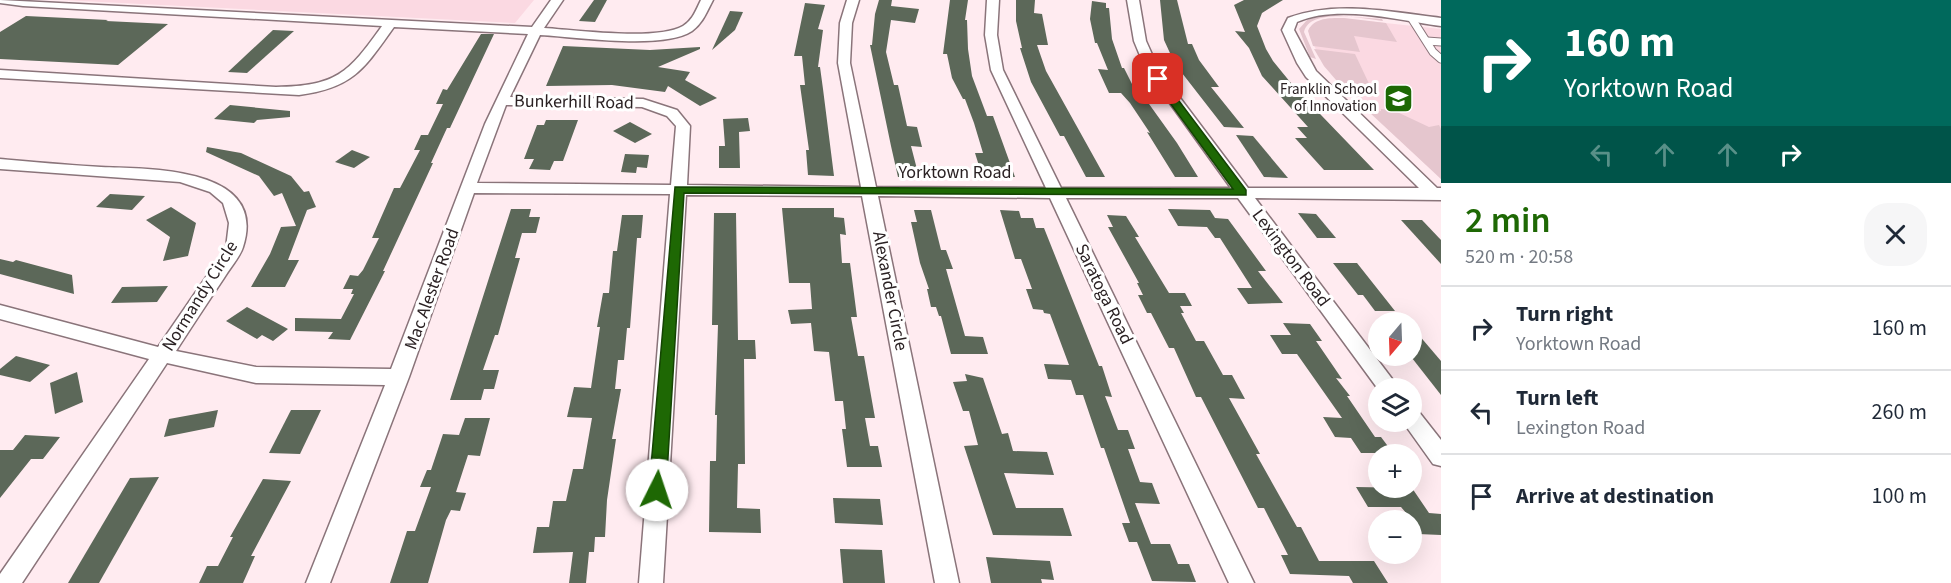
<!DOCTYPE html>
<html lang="en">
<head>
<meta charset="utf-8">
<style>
  body { margin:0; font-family:"Source Sans 3",sans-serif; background:#f6f6f7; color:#1f2937; height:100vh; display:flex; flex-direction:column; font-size:22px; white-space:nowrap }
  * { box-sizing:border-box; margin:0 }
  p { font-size:20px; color:#747a83 }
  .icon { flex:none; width:33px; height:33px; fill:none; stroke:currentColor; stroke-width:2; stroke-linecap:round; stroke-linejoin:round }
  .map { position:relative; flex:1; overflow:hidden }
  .sheet { display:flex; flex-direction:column; background:#fff; width:510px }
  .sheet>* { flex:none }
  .banner { background:#00695c; color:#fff; overflow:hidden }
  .needle { width:39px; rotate:199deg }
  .controls { position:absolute; left:1368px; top:312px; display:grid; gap:12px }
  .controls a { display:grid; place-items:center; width:54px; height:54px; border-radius:50%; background:#fff; box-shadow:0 6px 24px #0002; font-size:30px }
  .pin { position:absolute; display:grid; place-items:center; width:51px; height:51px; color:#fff; margin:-26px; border-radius:12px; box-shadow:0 3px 9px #0006 }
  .me { position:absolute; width:66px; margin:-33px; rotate:4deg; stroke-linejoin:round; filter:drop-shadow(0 0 4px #0008) }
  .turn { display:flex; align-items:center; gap:21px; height:126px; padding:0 24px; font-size:27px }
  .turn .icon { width:78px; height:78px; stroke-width:2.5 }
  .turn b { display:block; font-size:42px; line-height:51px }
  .lanes { display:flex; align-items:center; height:57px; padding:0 24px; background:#0003; justify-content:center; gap:30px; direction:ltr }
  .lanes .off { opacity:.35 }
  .round { display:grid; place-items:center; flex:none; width:63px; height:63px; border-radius:24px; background:#f6f6f7 }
  .summary { display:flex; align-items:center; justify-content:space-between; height:102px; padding:0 24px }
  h1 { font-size:36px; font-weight:600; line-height:45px; color:#1e6804 }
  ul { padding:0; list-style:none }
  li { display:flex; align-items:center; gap:18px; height:84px; padding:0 24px; border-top:2px solid #e0e1e3 }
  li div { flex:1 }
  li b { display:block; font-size:22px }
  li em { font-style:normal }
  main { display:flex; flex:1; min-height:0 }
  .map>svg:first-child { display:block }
  .built { fill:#fbd9e2 }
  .green { fill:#e5c6ce }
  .building { fill:#5c6859 }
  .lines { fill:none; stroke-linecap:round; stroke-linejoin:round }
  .lane-casing { stroke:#8a747a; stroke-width:9 }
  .street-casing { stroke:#8a747a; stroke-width:3 }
  .lane { stroke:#fff; stroke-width:7 }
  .street { fill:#fff; fill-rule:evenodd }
  .route { fill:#1e6804; stroke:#144403; stroke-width:1.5 }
  .labels { text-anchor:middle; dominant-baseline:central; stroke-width:6; stroke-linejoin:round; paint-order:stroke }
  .far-poi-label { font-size:15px; fill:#2a2123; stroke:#fff; text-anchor:end }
  .street-label { font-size:18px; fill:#2a2123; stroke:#fff }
</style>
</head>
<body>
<main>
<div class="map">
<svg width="1441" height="583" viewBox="0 0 1441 583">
  <rect width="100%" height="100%" fill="#ffebf0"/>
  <g class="built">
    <path d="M62,0h472l-19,23z"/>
    <path d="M1339,18l102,11v150l-117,-113 -15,-31v-7l14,-8z"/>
  </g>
  <g class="green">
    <path d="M1326,15l56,4 1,2c-18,-2 -73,-14 -79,11l12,27 -6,-2 -11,-28 8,-9z"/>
    <path d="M1344,18l42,5 11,19 -43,-6 6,16 -47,-6 -5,-15c6,-14 23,-13 36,-13z"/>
    <path d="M1314,49l41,5 17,36 -30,-3 -18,-21z"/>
    <path d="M1381,109l14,2 34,16 10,-2 2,4v50l-72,-67 12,-1z"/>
  </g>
  <g class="building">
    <path d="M594,0h13l-12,22 -16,-1z"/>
    <path d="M879,0h13l-1,6 28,3 -4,14 -24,-3 -5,32 8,33h4l9,41 10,1 5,20 -11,-1 8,31h-21l-7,-31 -21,-101h2l3,-31z"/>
    <path d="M950,0h18l-3,20h2l1,29 4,27 15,40h6l22,61 -25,-1 -2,-7h-8l-5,-16h8l-9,-30 -9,-24h-2l-11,-21 -5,-24h-4z"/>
    <path d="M1016,0h19l-1,13 8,1 6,31h-11l9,26 59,106h-19l-22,-41h-4l-29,-54 -11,-34h2l-6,-27z"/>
    <path d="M1160,0h17l11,44h4l7,16 20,27h-8l33,41 -20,-1 -49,-63 -11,-24z"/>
    <path d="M1244,0h39l-21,13 -5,13 9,23 7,12 22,27 79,82h-50l-29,-32h12l-10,-11h11l-46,-51 -13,-28 -14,-17 10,1 -11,-27z"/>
    <path d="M1092,1l14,2v5h3l3,31 10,29h2l11,22h4l38,53 21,34h-23l-28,-45 3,1 -20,-30 -9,-10h-12l-11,-24 10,1 -11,-27h-2l-5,-24z"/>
    <path d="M805,3l20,2 -7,24 5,1 -5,37h2l3,22 11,87 -26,-1 -2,-25h3l-9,-65h5l-3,-29h-8z"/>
    <path d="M730,11l13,1 -8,18 -23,20z"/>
    <path d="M26,16l82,4 -2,1 62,3 -50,41 -118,-6v-27z"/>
    <path d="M273,30l21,1 -47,42 -19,-1z"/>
    <path d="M481,34h13l-44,94h-3l-16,35h2l-50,108h2l-35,69 -22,-1 5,-7 -38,-1v-13l46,1 13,-25h-3l2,-5h-10l7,-14 8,1 5,-6 16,-32h-7l22,-50h6l20,-38h-6l7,-15h7l15,-31h-7l7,-15 4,1z"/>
    <path d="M563,46l87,4 50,-3v2l-42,18 32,5 -5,8 32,18 -17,8 -32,-20 -3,6 -53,-7 -66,1z"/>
    <path d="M230,105l60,6v6l-33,3 -3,3 -40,-4z"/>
    <path d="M748,118l2,13 -11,1 1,36h-21v-22h6l-2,-27z"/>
    <path d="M546,120h32l-15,41h-9l-4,9 -21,-1 5,-10h-10l13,-34h7z"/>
    <path d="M630,122l22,12 -17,9 -22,-12z"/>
    <path d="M1236,135l17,1 35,42 -24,-1z"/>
    <path d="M207,147l34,6 50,23 13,16 5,-1 7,16 -9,3 -19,50h11l-14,27h-34l19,-33 11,-27 15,-1 -14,-33 -8,3 -15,-20 -53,-24z"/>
    <path d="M352,150l18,7 -16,11 -19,-6z"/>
    <path d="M625,154l24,1 -2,13 -10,-1 -1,6 -15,-1z"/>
    <path d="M110,194l35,2 -13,14 -36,-3z"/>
    <path d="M171,207l25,16 -8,33 -25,5 7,-24 -24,-17z"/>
    <path d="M782,208h52v9l10,1 2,17 -6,-1 2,29h8l7,54h-6l7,39h6l11,62h-10l5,28h8l4,21h-35l-5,-38h4l-3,-28h-8l-6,-49 -15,-1 -3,-28 -20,1 -3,-14 24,-1 -2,-26h-21z"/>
    <path d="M511,209h20l-2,8h11l-4,16h-14l-7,25h5l-22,77h-3l-12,35h16l-5,19h-10l-3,11h-31z"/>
    <path d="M1168,209l42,1 5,8 13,1 38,52h-8l25,32 -35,1 -11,-16h15l-32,-50h-5l-8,-11 -29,-1z"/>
    <path d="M914,210h17l10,40h5l7,19h-7l19,67 18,1 5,17h-37l-10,-38h-2l-3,-9h-5l-4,-18h2l-9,-26 -9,-41h6z"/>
    <path d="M1000,210l19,1 2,7h12l3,10h8l55,138h3l10,31 -7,-1 13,34h10l7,19h-7l12,33 12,1 8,21 -25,-1 16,41h19l8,20h11l7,18 -44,-1 -15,-39h-8l-7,-19h8l-26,-75h-3l-18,-53h-7l-5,-15 -23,-1 -4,-15 25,1 -19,-51 -6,-1 -1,-3 -10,-1 -7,-20h6l-11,-30h-6z"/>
    <path d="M714,213h22l2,127h17l1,19h-12l1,105h-7l-1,44 23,1 1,24 -52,-1 1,-71h6l1,-46h-2l3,-90h-6z"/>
    <path d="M1298,213l18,1 20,24h-19z"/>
    <path d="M622,215h21l-2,23h-4l-7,90h-3l-3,32h-6l-3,29h6l-9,50h4l-9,61 -2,37h-10l-1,15h-5l-3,31h-17l4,-31 -40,1 4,-26h12l4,-26h13l7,-32h10l9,-51 -25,-1 7,-30 17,1 9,-61h-3l6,-34h6l4,-42h4z"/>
    <path d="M1107,215l19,1 13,21h-4l34,56h16l7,13h-12l4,7h-3l15,28h8l19,34h9l13,24 -16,-1 31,56h-4l41,73h4l18,34h55l14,22h-35l-4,-7 -59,-2 -9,-19h7l-24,-47h-6l-57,-111h-5l-22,-49h-5l-18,-35h-4l-9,-18h5l-6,-12h2l-31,-56h5z"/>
    <path d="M1401,220h21l19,20v24z"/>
    <path d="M0,259l13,3 3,-2 56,15 2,19 -74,-20z"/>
    <path d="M1333,263h24l38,48h-20l-12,-16h-5z"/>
    <path d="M168,286l-11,16 -46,1 11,-16z"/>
    <path d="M247,307l41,22 -15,12 -11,-6 -5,4 -31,-18z"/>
    <path d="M1283,323l27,1 12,17h-6l26,38 -6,-1 14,18h-3l28,41h6l12,16h-32l-10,-15 -16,-1 -12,-20 19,1 -45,-64h-15l-12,-19h21z"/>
    <path d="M1412,327l29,34v34l-29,-37z"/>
    <path d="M16,356l34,9 -20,17 -30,-7v-6z"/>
    <path d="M77,372l6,30 -28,12 -5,-31z"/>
    <path d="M965,374l18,4 19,56 6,-1 5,18 34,1 7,23 -50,-2 12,35h47l9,28 -79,-1 -29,-89 14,-1 -9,-34h-6l-10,-29 14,-1z"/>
    <path d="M218,410l-4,17 -50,10 5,-18z"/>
    <path d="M291,410h30l-21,44 -31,-1z"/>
    <path d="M465,418h25l-10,38 -12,-1 -12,37 10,1 -6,18 -9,-1 -5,10 -18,63h-38l17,-52h8l16,-44h-11l7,-17h4l12,-36 16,1z"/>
    <path d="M25,435l35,2 -17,22h-12l-31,39v-48h13z"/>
    <path d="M159,477l-60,106h-31l62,-105z"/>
    <path d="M263,479l28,2 -40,75h4l-12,27h-44l8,-17h11l15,-29h-3z"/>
    <path d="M1356,487l56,1 17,25 12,1v21l-23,-1 -6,-14 -11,-13h-33z"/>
    <path d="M833,498l47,1 3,26 -48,-2z"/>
    <path d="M840,549l42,1 3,33h-42z"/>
    <path d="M986,557l64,4 4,19 -13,-1 1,4h-51z"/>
  </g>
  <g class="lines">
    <defs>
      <g id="lane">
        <path d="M1412,19l21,33 8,7"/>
        <path d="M1427,41l14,1"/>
      </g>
      <g id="street">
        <path d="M0,0l532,27 19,-27h12l-19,28c32,2 113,13 139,-2 10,-6 13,-16 18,-26h12c-6,11 -10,23 -21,31 -29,19 -115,6 -152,4l-30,62 133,2 34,11 13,16 -3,59 174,2 -23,-124 2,-40 7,-23h12l-7,23 -2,40 26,124 170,1 -55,-118 -6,-35 2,-35h12l-2,35 6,35 58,118h170l-85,-118 -12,-29 -7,-41h12l7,41 13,29 89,118h171l-113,-111 -9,-14 -15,-33 6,-12c47,-18 104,-6 153,0v8c-43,-6 -104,-22 -144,-4l-3,8 22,41 121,117h4v12l-186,-2 144,190 -21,1 -140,-191h-172l188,385h-25l-179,-385 -172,-2 81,387h-24l-73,-387 -176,-1 -23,388h-24l31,-389 -196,-1 -65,184 -79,206h-24l79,-198 -129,-2 -89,-20 -145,220h-22v-9l149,-215 -149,-40v-14l158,42 68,-99 3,-25 -6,-20 -13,-11 -30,-10 -180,-13v-10c34,3 67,6 101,8 47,2 168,-1 142,80 -3,10 -13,21 -19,31 -16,24 -32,48 -48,73l80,16 135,2 94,-245 43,-90 -134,-7c-30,42 -41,61 -95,68l-299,-17v-8l276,17c60,-1 72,-13 106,-61l-359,-20 -23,-3zM506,105l136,2 25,9 9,10 -5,59 -194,-2z"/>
        <path d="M1412,410l7,2 22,28v26l-8,-2 -30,-42h9z"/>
      </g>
    </defs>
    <use href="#lane" class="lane-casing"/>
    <use href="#street" class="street-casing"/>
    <use href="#lane" class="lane"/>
    <use href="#street" class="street"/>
  </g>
  <path class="route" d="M1154,77h7l85,113v5l-562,-2 -18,297 -2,6 -7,2 -6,-2 -2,-6 26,-303 558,2 -79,-108z"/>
  <defs>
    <symbol id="school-square" viewBox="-11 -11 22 22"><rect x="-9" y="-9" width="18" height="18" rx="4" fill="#1e6804" stroke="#fff"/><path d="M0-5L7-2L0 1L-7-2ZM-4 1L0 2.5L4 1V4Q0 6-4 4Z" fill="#fff"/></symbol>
  </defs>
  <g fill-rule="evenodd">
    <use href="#school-square" x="1382" y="82" width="33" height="33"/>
  </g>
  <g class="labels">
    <g class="far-poi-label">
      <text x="1377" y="89">Franklin School<tspan x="1377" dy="17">of Innovation</tspan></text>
    </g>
    <g class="street-label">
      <text transform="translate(574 102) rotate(1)">Bunkerhill Road</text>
      <text x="955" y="172">Yorktown Road</text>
      <text transform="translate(1291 258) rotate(53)">Lexington Road</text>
      <text transform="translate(432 289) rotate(-70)">Mac Alester Road</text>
      <text transform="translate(890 291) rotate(79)">Alexander Circle</text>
      <text transform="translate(1104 294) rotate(64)">Saratoga Road</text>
      <text transform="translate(200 296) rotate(-58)">Normandy Circle</text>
    </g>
  </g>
</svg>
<div class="controls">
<a><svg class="needle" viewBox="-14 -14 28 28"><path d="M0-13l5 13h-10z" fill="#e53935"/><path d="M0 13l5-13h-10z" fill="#747a83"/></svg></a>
<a><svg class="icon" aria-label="layers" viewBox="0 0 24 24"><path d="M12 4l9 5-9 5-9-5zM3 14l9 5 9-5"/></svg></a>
<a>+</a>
<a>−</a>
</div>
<div class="pin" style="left:1158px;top:79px;background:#d93025"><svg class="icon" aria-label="arrive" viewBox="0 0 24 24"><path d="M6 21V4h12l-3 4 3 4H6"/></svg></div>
<svg class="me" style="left:657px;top:490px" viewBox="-20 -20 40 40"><circle r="19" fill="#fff"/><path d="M0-13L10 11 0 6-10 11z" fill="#1e6804"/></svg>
</div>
<section class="sheet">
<div class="banner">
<div class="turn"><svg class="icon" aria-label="right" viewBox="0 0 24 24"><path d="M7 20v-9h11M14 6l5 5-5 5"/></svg><div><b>160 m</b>Yorktown Road</div></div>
<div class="lanes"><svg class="icon off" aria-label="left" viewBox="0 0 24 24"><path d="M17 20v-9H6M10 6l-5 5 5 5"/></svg><svg class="icon off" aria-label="ahead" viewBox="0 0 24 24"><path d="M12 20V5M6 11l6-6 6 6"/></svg><svg class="icon off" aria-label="ahead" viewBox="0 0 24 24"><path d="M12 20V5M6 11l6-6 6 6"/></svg><svg class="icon" aria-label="right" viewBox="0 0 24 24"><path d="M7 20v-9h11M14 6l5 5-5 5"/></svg></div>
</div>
<div class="summary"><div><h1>2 min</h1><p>520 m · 20:58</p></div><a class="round"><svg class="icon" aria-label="close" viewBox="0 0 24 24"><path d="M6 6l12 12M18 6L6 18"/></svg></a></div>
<ul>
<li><svg class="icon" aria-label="right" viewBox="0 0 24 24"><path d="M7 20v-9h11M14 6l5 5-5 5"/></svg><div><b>Turn right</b><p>Yorktown Road</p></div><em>160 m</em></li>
<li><svg class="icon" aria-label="left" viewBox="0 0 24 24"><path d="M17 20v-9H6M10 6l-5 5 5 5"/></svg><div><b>Turn left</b><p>Lexington Road</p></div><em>260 m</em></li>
<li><svg class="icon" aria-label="arrive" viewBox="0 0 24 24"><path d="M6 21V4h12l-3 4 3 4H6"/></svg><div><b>Arrive at destination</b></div><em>100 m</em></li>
</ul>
</section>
</main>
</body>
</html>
